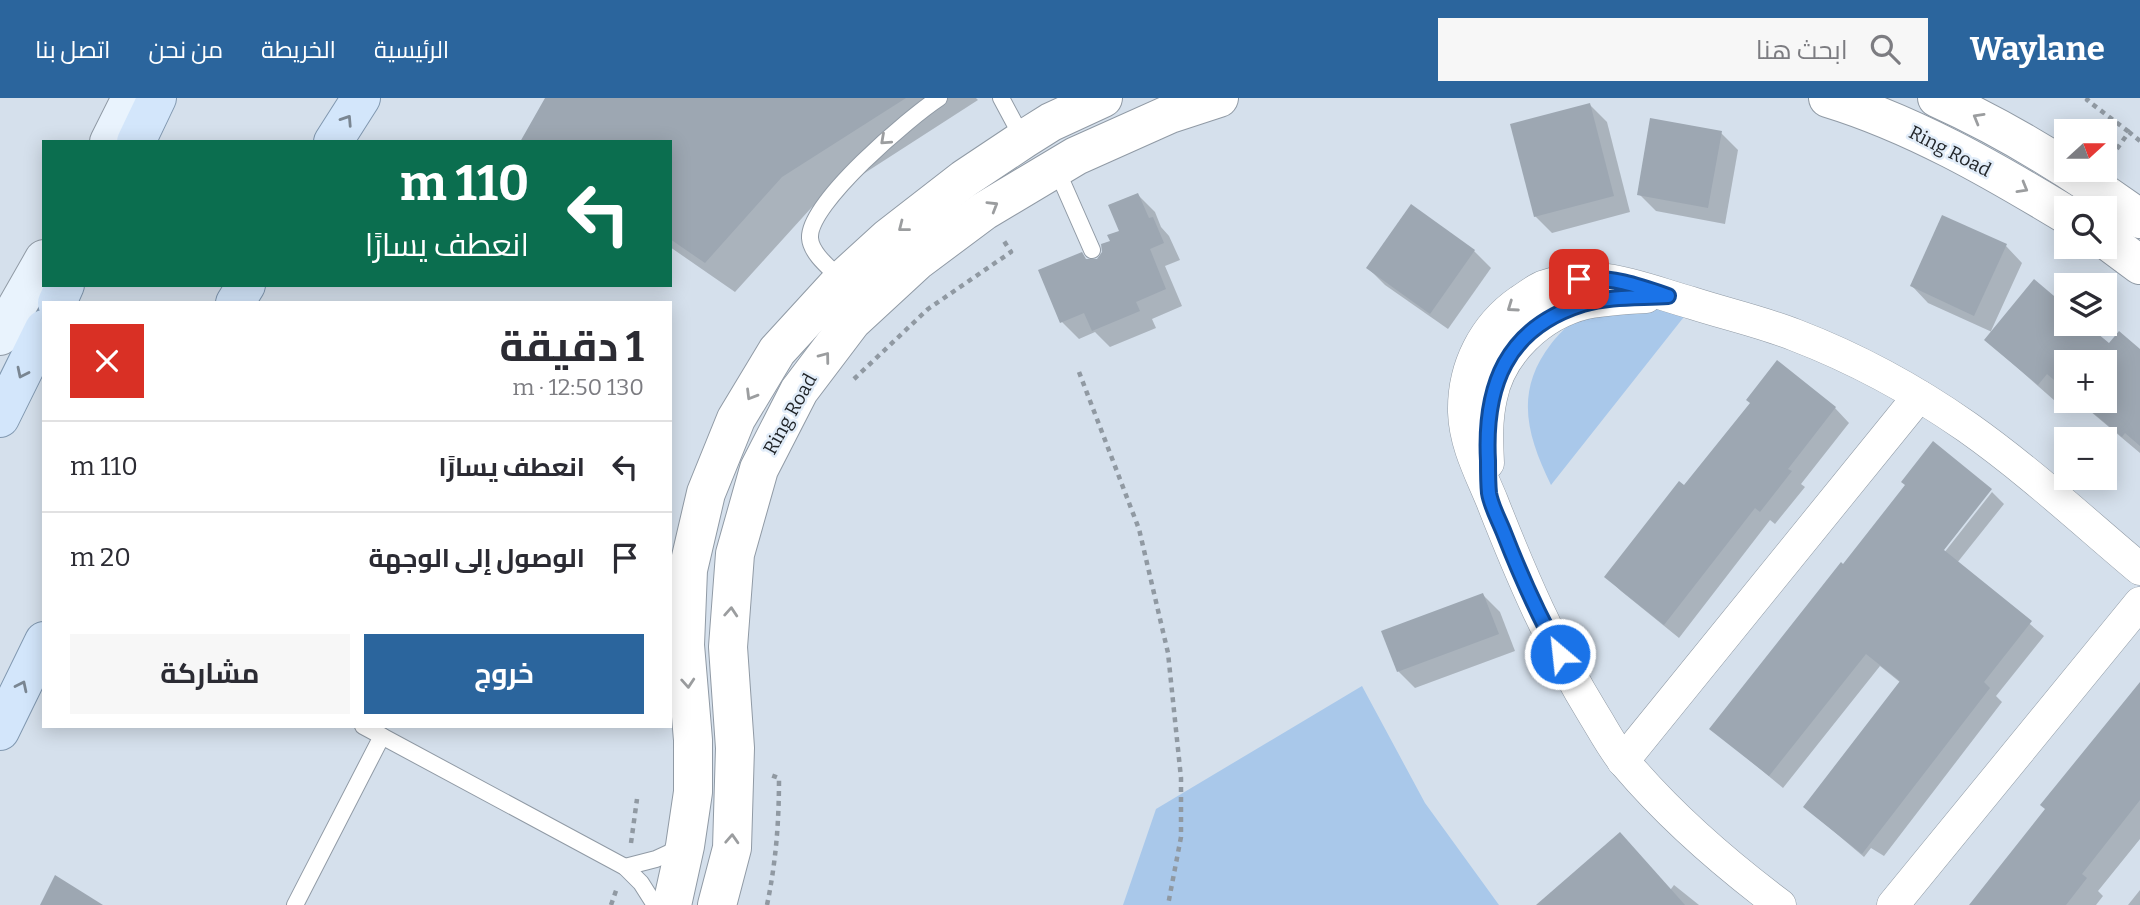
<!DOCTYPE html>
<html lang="ar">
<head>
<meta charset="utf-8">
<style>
  body { margin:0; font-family:Bitter,Cairo,serif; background:#f7f7f7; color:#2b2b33; direction:rtl; height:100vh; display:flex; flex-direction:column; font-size:26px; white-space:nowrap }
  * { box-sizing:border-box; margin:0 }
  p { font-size:23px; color:#7c7c81 }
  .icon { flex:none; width:38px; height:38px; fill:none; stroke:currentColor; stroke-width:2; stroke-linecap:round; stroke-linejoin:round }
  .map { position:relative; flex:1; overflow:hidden; direction:ltr }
  .drawer { position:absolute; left:42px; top:203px; width:630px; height:427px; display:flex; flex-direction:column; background:#fff; border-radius:0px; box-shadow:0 4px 18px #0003; direction:rtl }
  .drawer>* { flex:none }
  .banner { position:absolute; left:42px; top:42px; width:630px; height:147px; border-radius:0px; box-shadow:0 4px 18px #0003; direction:rtl; background:#0b6e4f; color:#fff; overflow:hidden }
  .needle { width:46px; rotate:69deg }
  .tools { position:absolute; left:2054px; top:21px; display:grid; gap:14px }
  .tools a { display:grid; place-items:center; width:63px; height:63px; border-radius:0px; background:#fff; box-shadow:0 4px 18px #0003; font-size:35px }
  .pin { position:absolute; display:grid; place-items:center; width:60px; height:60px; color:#fff; margin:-30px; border-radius:14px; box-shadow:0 4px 10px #0006 }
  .me { position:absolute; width:77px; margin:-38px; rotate:332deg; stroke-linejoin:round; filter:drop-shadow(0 0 5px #0008) }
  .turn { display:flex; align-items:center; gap:24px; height:147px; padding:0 28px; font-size:32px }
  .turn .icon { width:91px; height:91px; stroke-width:2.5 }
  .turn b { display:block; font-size:49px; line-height:60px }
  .round { display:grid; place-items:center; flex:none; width:74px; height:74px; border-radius:0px; background:#f7f7f7 }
  .headline { display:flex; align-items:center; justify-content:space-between; height:119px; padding:0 28px }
  h1 { font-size:42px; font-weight:700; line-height:52px }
  .button { display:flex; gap:14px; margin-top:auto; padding:14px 28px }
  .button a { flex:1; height:80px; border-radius:0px; background:#2b659d; color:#fff; font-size:28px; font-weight:700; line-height:80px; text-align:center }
  .button a+a { background:#f7f7f7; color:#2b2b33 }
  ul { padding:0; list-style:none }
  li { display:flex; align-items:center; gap:21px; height:91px; padding:0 28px; border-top:2px solid #e1e1e2 }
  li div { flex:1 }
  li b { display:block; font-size:26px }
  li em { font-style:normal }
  header { display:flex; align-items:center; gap:42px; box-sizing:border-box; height:98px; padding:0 35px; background:#2b659d; color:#fff }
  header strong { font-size:33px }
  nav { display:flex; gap:38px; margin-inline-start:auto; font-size:24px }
  .search { width:490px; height:63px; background:#f7f7f7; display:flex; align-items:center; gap:18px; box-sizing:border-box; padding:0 24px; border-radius:0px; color:#7c7c81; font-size:26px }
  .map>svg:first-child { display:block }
  .green { fill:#a9c8ea }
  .shadow { fill:#0003 }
  .building { fill:#9da7b2 }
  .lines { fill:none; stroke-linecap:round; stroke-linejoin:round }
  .service-casing { stroke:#909aa5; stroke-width:18 }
  .minor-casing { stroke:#909aa5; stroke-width:33 }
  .tertiary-casing { stroke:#909aa5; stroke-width:40 }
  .secondary-casing { stroke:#909aa5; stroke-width:40 }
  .primary-casing { stroke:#8198b0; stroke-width:40 }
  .path { stroke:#9099a2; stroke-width:4.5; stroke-dasharray:5 5; stroke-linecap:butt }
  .service { stroke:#fff; stroke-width:16 }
  .minor { stroke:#fff; stroke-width:32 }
  .tertiary { stroke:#fff; stroke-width:38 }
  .secondary { stroke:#e9f3fd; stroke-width:38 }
  .primary { stroke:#d3e6fb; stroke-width:38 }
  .oneway { stroke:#9b9d9f }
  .oneway2 { stroke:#7a8692 }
  .route-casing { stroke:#114b97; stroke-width:18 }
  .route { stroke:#1a73e8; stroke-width:12 }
  .labels { text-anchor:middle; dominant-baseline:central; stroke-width:5; stroke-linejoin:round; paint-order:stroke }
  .street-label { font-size:19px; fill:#212529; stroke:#e2edf9 }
</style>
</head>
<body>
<header>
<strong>Waylane</strong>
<div class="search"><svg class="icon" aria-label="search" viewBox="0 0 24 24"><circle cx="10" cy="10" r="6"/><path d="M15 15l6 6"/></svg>ابحث هنا</div>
<nav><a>الرئيسية</a><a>الخريطة</a><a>من نحن</a><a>اتصل بنا</a></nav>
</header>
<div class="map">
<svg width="2140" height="807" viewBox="0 0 2140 807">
  <rect width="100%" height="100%" fill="#d5e0ec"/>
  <g class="green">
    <path d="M1648,206l39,9 -136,172c-24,-50 -37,-93 0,-141 7,-9 22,-25 32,-28 20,-7 44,-8 65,-12z"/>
    <path d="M1362,588l63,117 74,102h-376l33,-96z"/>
  </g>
  <g class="shadow">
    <path d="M547,0h429l2,2 -166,107 -77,85 -65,-45v-105z"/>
    <path d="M1590,7l17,17 23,90 -78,21 -17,-17z"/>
    <path d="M1721,35l17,17 -13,74 -69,-13 -17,-17z"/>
    <path d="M1138,97l17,17 6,15 8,9 11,24 -15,6 17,40 -30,13 4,9 -46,19 -15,-15 -16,7 -17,-17 25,-61h11l23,-29z"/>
    <path d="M2006,148l16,17 -31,68 93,-7 25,21 31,7v101l-62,-52h27v-39h-38v29l-2,-1 -10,11 -69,-61 6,-8 -64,-29 -16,-17z"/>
    <path d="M1474,153l17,17 -43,61 -63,-44 -17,-17z"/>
    <path d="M1777,265l58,45 14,15 -48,61 4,3 -30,37 -5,-4 -91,118 -58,-47 -14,-14 77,-90 68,-84z"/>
    <path d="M1992,394l12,12 -47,59 87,73 -48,60 6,6 -118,154 -13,-8 -7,9 -59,-50 96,-124 -21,-17 -97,122 -71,-59 225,-173 3,2z"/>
    <path d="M1483,497l17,17 15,39 -100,37 -17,-17z"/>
    <path d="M2140,587v154l-42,52 5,5 -7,9h-111l62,-96z"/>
    <path d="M1674,787l25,20h-40z"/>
    <path d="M2140,792v15h-12z"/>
  </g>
  <g class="building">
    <path d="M545,0h361l-124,79 -77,86 -35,-24v-97h-150z"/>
    <path d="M1590,5l24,93 -80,21 -24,-93z"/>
    <path d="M1650,20l72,13 -14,77 -71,-13z"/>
    <path d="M1138,95l11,25 4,-1 11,26 -14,6 16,40 -30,13 4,9 -48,20 -8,-18 -24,10 -22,-53 44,-18 4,7h11l5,-7 -1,-8 9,-3 -3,-6 12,-4 -11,-26z"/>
    <path d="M1411,106l64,46 -45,64 -64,-46z"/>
    <path d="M1942,117l65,29 -33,72 -64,-30z"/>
    <path d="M2034,181l33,28v17h19l23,19 10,-12 21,18v97l-15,-13 -3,4 -43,-36h26v-39h-38v29l-20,-17 -9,11 -54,-45z"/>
    <path d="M1777,262l59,47 -48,62 4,2 -32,41 -5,-4 -91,117 -60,-48 75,-96 5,4 66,-82 -4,-3z"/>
    <path d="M1933,343l59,48 -48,61 88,71 -48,61 6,6 -128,166 -59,-47 97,-126 -34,-27 -97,122 -60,-47 132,-167 2,2 62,-79 -4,-3z"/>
    <path d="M1483,495l16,41 -102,38 -16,-41z"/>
    <path d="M2140,584v118l-58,74 5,4 -21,27h-97l76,-96 -5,-4z"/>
    <path d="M1620,734l65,73h-149z"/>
    <path d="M55,777l48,30h-63z"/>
  </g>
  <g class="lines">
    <defs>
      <g id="service">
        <path d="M1001,0l22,41"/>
        <path d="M1056,70l36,82"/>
        <path d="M842,182c-11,-11 -31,-26 -32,-42 -2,-35 100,-121 129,-140"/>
        <path d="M363,628l262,141 16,16 14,22"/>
        <path d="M625,769l31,-8 26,-12"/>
        <path d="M295,807l87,-169"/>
      </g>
      <g id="minor">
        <path d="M1488,365c-1,-22 -2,-43 3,-65 9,-46 50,-84 95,-95 20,-4 40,-5 60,-6"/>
        <path d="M1623,663l296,-365"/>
        <path d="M1780,807c-56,-42 -109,-88 -154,-141 -13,-15 -22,-33 -32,-49 -42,-68 -73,-140 -102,-214 -12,-29 -27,-57 -28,-89 -1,-45 20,-86 56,-111 8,-5 16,-12 25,-15 52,-19 97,3 147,17 34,11 70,19 103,32 60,23 119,55 172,92 61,43 116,94 173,142"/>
        <path d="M1893,807l247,-302"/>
      </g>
      <g id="tertiary">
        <path d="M1828,0c85,26 163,71 239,117"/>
        <path d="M1937,0c71,32 140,75 203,121"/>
        <path d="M2105,141l35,26"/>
        <path d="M672,807l13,-59 8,-54v-52l-8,-95 3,-75 18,-77 30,-74 41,-68 65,-71 46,-42 76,-59 60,-40 27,-17 52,-24"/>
        <path d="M717,807l15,-57 3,-100 -7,-101 7,-93 24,-85 40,-78 53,-70 65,-60 67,-50 92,-55 94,-42 49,-16"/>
      </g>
      <g id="secondary">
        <path d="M109,44l22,-44"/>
        <path d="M0,238l44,-77"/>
      </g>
      <g id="primary">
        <path d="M136,44l21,-44"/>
        <path d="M333,44l28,-44"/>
        <path d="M57,205l8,-18"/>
        <path d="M235,205l11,-18"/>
        <path d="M0,320l44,-89"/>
        <path d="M0,633l44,-90"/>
      </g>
    </defs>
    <use href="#service" class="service-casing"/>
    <use href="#minor" class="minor-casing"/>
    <use href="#tertiary" class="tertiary-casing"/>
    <use href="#secondary" class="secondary-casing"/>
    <use href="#primary" class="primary-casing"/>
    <g class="path">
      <path d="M2089,0l-2,2 42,32"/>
      <path d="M2111,59l18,-25 11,9"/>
      <path d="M1079,274l60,157 29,124 13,125v59l-13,68"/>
      <path d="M854,281l74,-70 83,-57 -9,-14"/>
      <path d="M631,745l6,-44"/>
      <path d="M611,807l6,-17"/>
      <path d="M767,807c9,-43 12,-83 12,-127l-11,-4"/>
    </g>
    <use href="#service" class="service"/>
    <use href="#minor" class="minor"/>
    <use href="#tertiary" class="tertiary"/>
    <use href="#secondary" class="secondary"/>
    <use href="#primary" class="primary"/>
  </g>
  <defs><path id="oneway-chevron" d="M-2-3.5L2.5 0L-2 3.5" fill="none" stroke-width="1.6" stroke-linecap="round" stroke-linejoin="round" transform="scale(1.75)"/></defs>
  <g class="oneway">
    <use href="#oneway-chevron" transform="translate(1978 20) rotate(-150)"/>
    <use href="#oneway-chevron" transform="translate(885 42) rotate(138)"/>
    <use href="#oneway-chevron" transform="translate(2023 90) rotate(30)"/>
    <use href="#oneway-chevron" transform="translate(993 108) rotate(-31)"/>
    <use href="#oneway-chevron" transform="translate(903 129) rotate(142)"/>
    <use href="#oneway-chevron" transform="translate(1512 209) rotate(145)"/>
    <use href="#oneway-chevron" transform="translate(825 259) rotate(-53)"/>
    <use href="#oneway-chevron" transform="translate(751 297) rotate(121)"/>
    <use href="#oneway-chevron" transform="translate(731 514) rotate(-86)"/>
    <use href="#oneway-chevron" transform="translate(688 585) rotate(86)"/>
    <use href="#oneway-chevron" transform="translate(732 741) rotate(-87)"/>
  </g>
  <g class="oneway2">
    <use href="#oneway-chevron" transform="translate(347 22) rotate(-57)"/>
    <use href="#oneway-chevron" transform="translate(22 275) rotate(116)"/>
    <use href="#oneway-chevron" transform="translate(22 588) rotate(-64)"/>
  </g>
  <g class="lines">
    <defs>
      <path id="route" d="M1560,556c-22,-39 -40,-80 -56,-121 -5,-13 -13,-27 -15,-40 -1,-10 -1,-21 -1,-32 -4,-75 18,-133 95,-157 27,-8 58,-6 85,-8 -29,-10 -57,-20 -89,-17"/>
    </defs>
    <use href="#route" class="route-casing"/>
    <use href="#route" class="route"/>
  </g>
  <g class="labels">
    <g class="street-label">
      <text transform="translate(1950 53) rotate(27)">Ring Road</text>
      <text transform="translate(790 316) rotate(-61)">Ring Road</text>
    </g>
  </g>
</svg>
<div class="tools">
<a><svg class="needle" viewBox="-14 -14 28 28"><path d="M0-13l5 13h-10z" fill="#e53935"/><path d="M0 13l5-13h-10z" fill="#7c7c81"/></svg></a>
<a><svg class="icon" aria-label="search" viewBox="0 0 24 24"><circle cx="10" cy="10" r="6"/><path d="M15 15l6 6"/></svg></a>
<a><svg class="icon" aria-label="layers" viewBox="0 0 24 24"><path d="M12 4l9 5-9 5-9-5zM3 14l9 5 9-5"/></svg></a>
<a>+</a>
<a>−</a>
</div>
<div class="pin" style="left:1579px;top:181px;background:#d93025"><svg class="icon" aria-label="arrive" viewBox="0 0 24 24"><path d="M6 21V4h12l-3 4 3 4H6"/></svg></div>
<svg class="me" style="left:1560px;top:556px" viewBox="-20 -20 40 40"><circle r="17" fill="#1a73e8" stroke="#fff" stroke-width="3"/><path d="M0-11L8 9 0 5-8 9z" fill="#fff"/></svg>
<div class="banner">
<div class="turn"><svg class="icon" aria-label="left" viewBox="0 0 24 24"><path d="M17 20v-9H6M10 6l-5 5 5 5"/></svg><div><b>110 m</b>انعطف يسارًا</div></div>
</div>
<section class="drawer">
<div class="headline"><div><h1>1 دقيقة</h1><p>130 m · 12:50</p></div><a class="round" style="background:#d93025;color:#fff"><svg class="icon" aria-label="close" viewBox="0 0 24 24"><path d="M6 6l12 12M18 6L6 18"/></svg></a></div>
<ul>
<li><svg class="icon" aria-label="left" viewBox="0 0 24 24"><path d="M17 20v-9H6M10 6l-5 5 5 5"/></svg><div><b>انعطف يسارًا</b></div><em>110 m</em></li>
<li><svg class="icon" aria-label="arrive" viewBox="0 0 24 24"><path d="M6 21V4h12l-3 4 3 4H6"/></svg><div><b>الوصول إلى الوجهة</b></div><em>20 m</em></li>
</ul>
<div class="button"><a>خروج</a><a>مشاركة</a></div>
</section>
</div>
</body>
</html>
